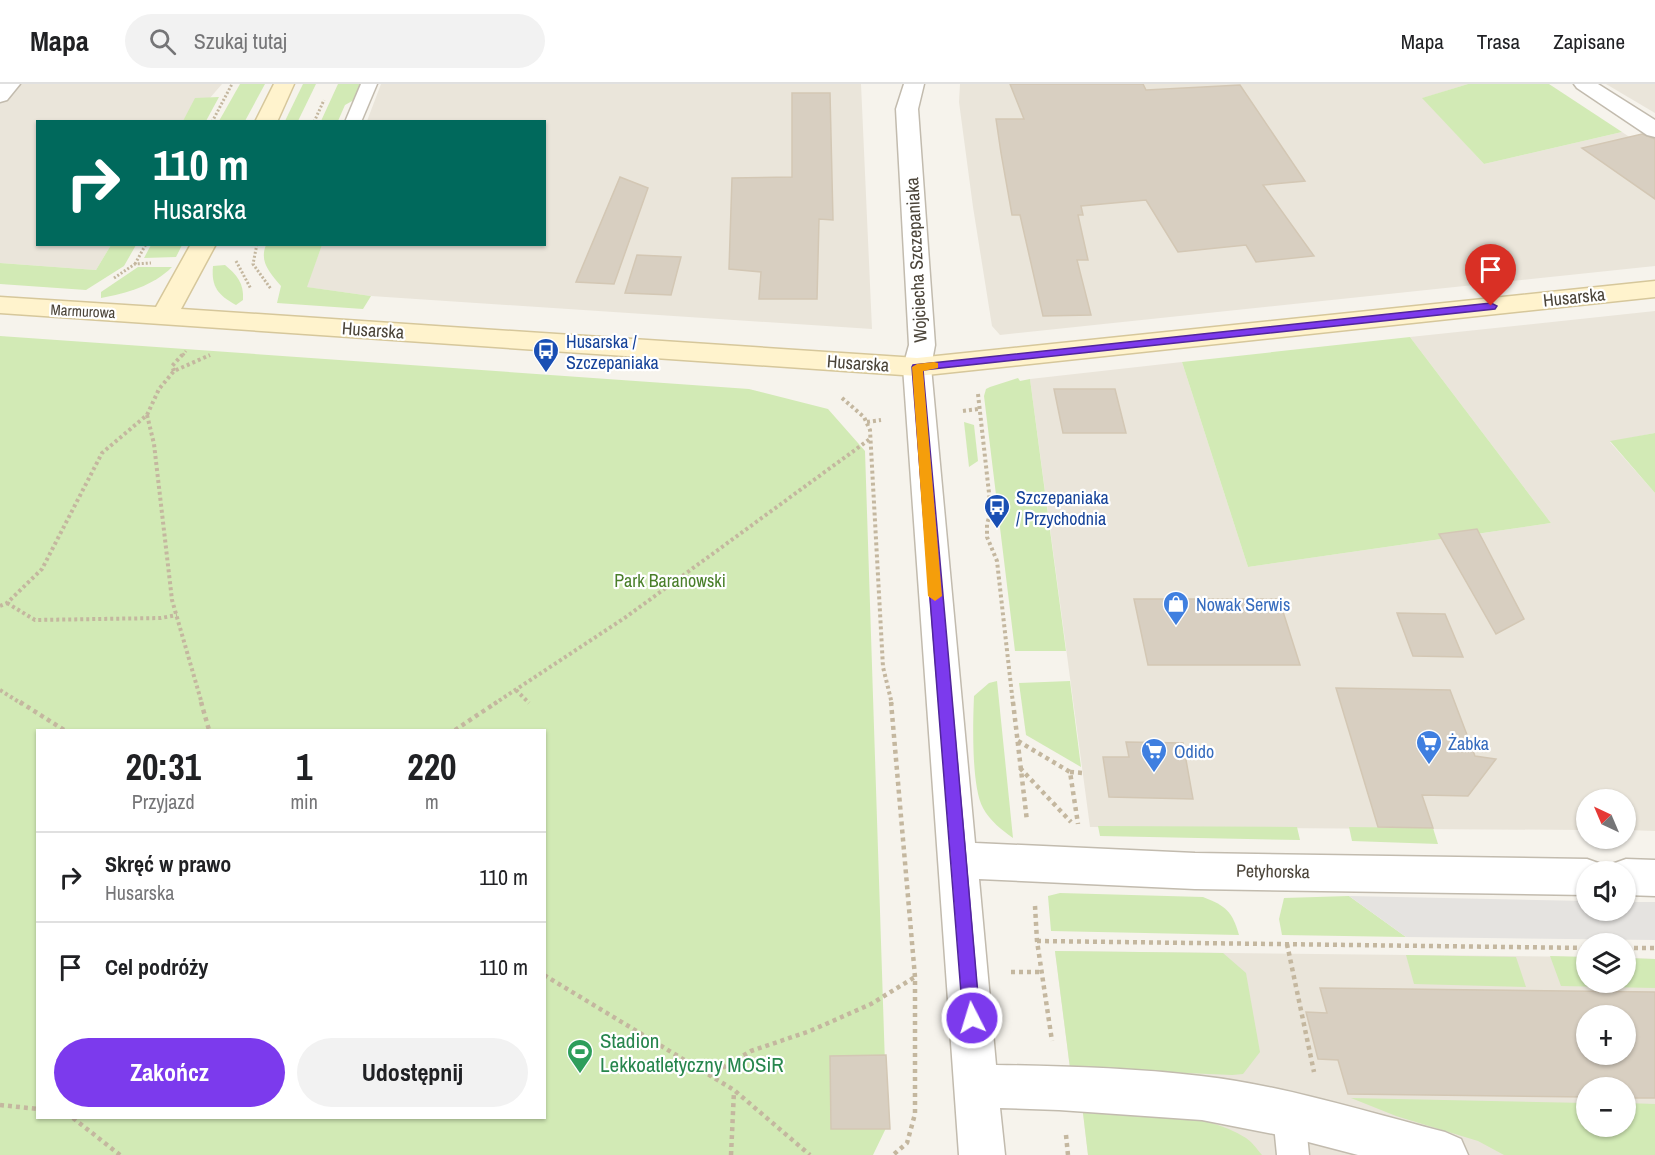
<!DOCTYPE html>
<html lang="pl">
<head>
<meta charset="utf-8">
<style>
  body { margin:0; font-family:"Archivo Narrow",sans-serif; background:#f2f2f2; color:#202124; height:100vh; display:flex; flex-direction:column; font-size:22px; white-space:nowrap }
  * { box-sizing:border-box; margin:0 }
  p { font-size:20px; color:#757577 }
  .icon { flex:none; width:33px; height:33px; fill:none; stroke:currentColor; stroke-width:2; stroke-linecap:round; stroke-linejoin:round }
  .map { position:relative; flex:1; overflow:hidden }
  .drawer { position:absolute; left:36px; top:645px; width:510px; height:390px; display:flex; flex-direction:column; background:#fff; border-radius:0px; box-shadow:0 2px 4px #0004 }
  .drawer>* { flex:none }
  .hud { position:absolute; left:36px; top:36px; width:510px; height:126px; border-radius:0px; box-shadow:0 2px 4px #0004; background:#00695c; color:#fff; overflow:hidden }
  .needle { width:39px; rotate:316deg }
  .buttons { position:absolute; left:1576px; top:705px; display:grid; gap:12px }
  .buttons a { display:grid; place-items:center; width:60px; height:60px; border-radius:50%; background:#fff; box-shadow:0 2px 4px #0004; font-size:30px }
  .pin { position:absolute; display:grid; place-items:center; width:51px; height:51px; color:#fff; margin:-62px -26px; border-radius:50% 50% 50% 0; rotate:-45deg; box-shadow:0 0 6px #0007 }
  .pin .icon { rotate:45deg }
  .me { position:absolute; width:66px; margin:-33px; rotate:355deg; stroke-linejoin:round; filter:drop-shadow(0 0 4px #0008) }
  .turn { display:flex; align-items:center; gap:21px; height:126px; padding:0 18px; font-size:27px }
  .turn .icon { width:78px; height:78px; stroke-width:2.5 }
  .turn b { display:block; font-size:42px; line-height:51px }
  .eta { display:flex; justify-content:space-evenly; align-items:center; height:102px; text-align:center }
  .eta b { font-size:36px; font-weight:800; line-height:42px }
  .cta { display:flex; gap:12px; margin-top:auto; padding:12px 18px }
  .cta a { flex:1; height:69px; border-radius:36px; background:#7c3aed; color:#fff; font-size:24px; font-weight:800; line-height:69px; text-align:center }
  .cta a+a { background:#f2f2f2; color:#202124 }
  ul { padding:0; list-style:none }
  li { display:flex; align-items:center; gap:18px; height:90px; padding:0 18px; border-top:2px solid #e0e0e0 }
  li div { flex:1 }
  li b { display:block; font-size:22px }
  li em { font-style:normal }
  header { display:flex; align-items:center; gap:36px; box-sizing:border-box; height:84px; padding:0 30px; background:#fff; border-bottom:2px solid #e0e0e0 }
  header strong { font-size:28px }
  nav { display:flex; gap:33px; margin-inline-start:auto; font-size:21px }
  .search { width:420px; height:54px; background:#f2f2f2; display:flex; align-items:center; gap:15px; box-sizing:border-box; padding:0 21px; border-radius:33px; color:#757577; font-size:22px }
  .map>svg:first-child { display:block }
  .residential { fill:#eae5da; fill-rule:evenodd }
  .green { fill:#d2eab5; fill-rule:evenodd }
  .parking { fill:#e5e3e0 }
  .building { fill:#d8cfc1; stroke:#d3c7b4; stroke-width:1.5; fill-rule:evenodd }
  .lines { fill:none; stroke-linecap:round; stroke-linejoin:round }
  .lane-casing { stroke:#c2bbae; stroke-width:3 }
  .street-casing { stroke:#c2bbae; stroke-width:3 }
  .secondary-casing { stroke:#d6c79b; stroke-width:3 }
  .path-far2 { stroke:#c4b79f; stroke-width:3; stroke-dasharray:2 2; stroke-linecap:butt }
  .path-far1 { stroke:#c4b79f; stroke-width:4; stroke-dasharray:3 3; stroke-linecap:butt }
  .path { stroke:#c4b79f; stroke-width:4.5; stroke-dasharray:4 4; stroke-linecap:butt }
  .lane { fill:#fff; fill-rule:evenodd }
  .street { fill:#fff; fill-rule:evenodd }
  .secondary { fill:#fff3cd; fill-rule:evenodd }
  .route { fill:#7c3aed; stroke:#51269a; stroke-width:1.5 }
  .slow { fill:#f59e0b }
  .labels { text-anchor:middle; dominant-baseline:central; stroke-width:4.5; stroke-linejoin:round; paint-order:stroke }
  .far-street-label { font-size:15px; fill:#4b4439; stroke:#fff }
  .street-label { font-size:18px; fill:#4b4439; stroke:#fff }
  .transit-label { font-size:18px; fill:#164399; stroke:#fff; text-anchor:start }
  .park-label { font-size:18px; fill:#4a7f2a; stroke:#fff }
  .shop-label { font-size:18px; fill:#366cbe; stroke:#fff; text-anchor:start }
  .near-leisure-label { font-size:21px; fill:#27864d; stroke:#fff; text-anchor:start }
</style>
</head>
<body>
<header>
<strong>Mapa</strong>
<div class="search"><svg class="icon" aria-label="search" viewBox="0 0 24 24"><circle cx="10" cy="10" r="6"/><path d="M15 15l6 6"/></svg>Szukaj tutaj</div>
<nav><a>Mapa</a><a>Trasa</a><a>Zapisane</a></nav>
</header>
<div class="map">
<svg width="1655" height="1071" viewBox="0 0 1655 1071">
  <rect width="100%" height="100%" fill="#f6f3ec"/>
  <g class="residential">
    <path d="M0,0h222l-32,37 -152,1v122l73,1 -15,25 -96,-7z"/>
    <path d="M381,0h480l11,245 -501,-33 -65,-9 16,-42 222,-1v-122l-177,-1z"/>
    <path d="M960,0h508l-45,14 61,66 138,-32 33,22v112l-655,69 -8,-9 -19,-119 -14,-105z"/>
    <path d="M1606,0h49v29z"/>
    <path d="M1655,227v122l-45,9 45,51v338l-29,-1v-30h-39v30l-497,-3 -60,-448 152,-17 66,205 303,-44 -141,-186z"/>
    <path d="M1055,867l532,6v25h39v-24l29,1v196h-567l-5,-42 -13,-45zM1587,932h39v38h-39zM1587,1004h39v38h-39z"/>
  </g>
  <g class="green">
    <path d="M240,0h25l-20,37h-26z"/>
    <path d="M303,0h13l-18,37h-13z"/>
    <path d="M338,0h22l-6,16 -9,5 -7,16h-17z"/>
    <path d="M1468,0h81l73,48 -138,32 -62,-66z"/>
    <path d="M219,13l-13,24h-23l12,-23z"/>
    <path d="M111,161h25l-12,21 -38,24 -86,-6v-21l96,7z"/>
    <path d="M151,161v-1l31,1 -6,12 -32,1z"/>
    <path d="M266,161h56l-15,42 64,9 -8,13 -86,-6 4,-17c-11,-13 -22,-24 -15,-41z"/>
    <path d="M225,181c12,10 19,18 18,35l-7,5c-18,-10 -25,-18 -23,-39z"/>
    <path d="M138,183h34c-19,19 -45,26 -71,31v-6z"/>
    <path d="M0,252l749,53 79,20 37,42 22,675 -14,29h-873zM38,646h506v388h-506z"/>
    <path d="M1410,253l141,186 -303,44 -66,-205z"/>
    <path d="M1018,294l2,3 10,-2 36,272h-51l-31,-255 2,-7 4,-2z"/>
    <path d="M964,338l10,3 4,36 -9,6z"/>
    <path d="M1655,349v60l-45,-52z"/>
    <path d="M997,597l16,157c-11,-8 -23,-17 -30,-30 -12,-22 -10,-86 -9,-112l15,-13z"/>
    <path d="M1070,597l11,86 -55,-32 -7,-52z"/>
    <path d="M1098,742l199,1 3,13 -200,-4z"/>
    <path d="M1349,743l84,1 5,16 -86,-3z"/>
    <path d="M1060,809l143,4c23,9 29,14 36,38l-188,-4 -3,-35z"/>
    <path d="M1349,812l57,41 -124,-2 -3,-16 5,-21z"/>
    <path d="M1055,867l168,2 23,20 14,79 -17,22 -11,1 -162,-7z"/>
    <path d="M1406,871l110,2 10,30 -112,-3z"/>
    <path d="M1550,872l37,1v25h39v-24l29,1v29l-94,-2z"/>
    <path d="M1351,1014l236,5v23h39v-23l29,1v51h-151l-26,-14 -82,-25z"/>
    <path d="M1083,1029c52,3 118,-4 163,25 6,4 11,11 16,17h-174z"/>
  </g>
  <path class="parking" d="M1349,812l238,5v9h39v-8h29v38l-249,-3z"/>
  <g class="building">
    <path d="M1010,0h133l3,6 94,-5 65,96 -42,4 51,71 -58,6 -10,-17 -68,7 -32,-52 -65,6 2,9h-5l10,45h-11l14,55 -48,1 -23,-101h-8l-11,-62 -5,-34h28z"/>
    <path d="M792,9h38l3,127 -14,-1 -2,80h-58l2,-27 -32,-3 3,-91 60,-1z"/>
    <path d="M1642,50l13,5v60l-73,-51z"/>
    <path d="M620,93l28,11 -34,96 -38,-2z"/>
    <path d="M637,171l44,2 -10,38 -46,-2z"/>
    <path d="M1054,305h61l11,44h-63z"/>
    <path d="M1477,445l47,90 -28,15 -57,-100z"/>
    <path d="M1134,515h145l21,66h-152z"/>
    <path d="M1397,529l48,1 18,43 -50,-1z"/>
    <path d="M1336,604l114,2 25,66 21,3 -28,37 -46,-1 11,33 -55,-1z"/>
    <path d="M1126,658l57,1 10,56 -84,-2 -6,-40h26z"/>
    <path d="M1320,904l335,4v106h-29v-10h-39v9l-239,-3 -10,-34 -20,-1 -12,-47 21,1zM1587,932h39v38h-39z"/>
    <path d="M886,971l4,74h-59l-1,-73z"/>
  </g>
  <g class="lines">
    <defs>
      <g id="lane">
        <path d="M361,0h16l-16,38h-16z"/>
        <path d="M1289,1015l11,5 5,11 4,40h-32l-4,-40 5,-11z"/>
      </g>
      <g id="street">
        <path d="M0,0h20l-13,16 -7,2z"/>
        <path d="M904,0h20l-6,25 17,236 -4,22 44,476 220,10 392,6 14,5 3,8h-17v23l-392,-6 -216,-10 17,186c68,1 137,3 205,11 81,9 165,36 244,56l16,7 7,16h-110l-69,-18 -87,-17 -143,-10 -59,-2 5,47h-46l-56,-788 6,-22 -13,-236z"/>
        <path d="M1574,0h24l57,36v17l-8,-2 -70,-47z"/>
        <path d="M1626,775l29,1v36l-29,-1v-23h-17l3,-8z"/>
      </g>
      <g id="secondary">
        <path d="M274,0h20l-17,38h-22z"/>
        <path d="M191,160h25l-35,65 736,49 738,-77v16l-738,79 -917,-63v-16l156,10z"/>
      </g>
    </defs>
    <use href="#lane" class="lane-casing"/>
    <use href="#street" class="street-casing"/>
    <use href="#secondary" class="secondary-casing"/>
    <g class="path-far2">
      <path d="M212,38l20,-38"/>
      <path d="M314,38l10,-22"/>
      <path d="M257,160l-4,20 18,25"/>
      <path d="M236,177l15,28"/>
      <path d="M135,180l11,-20"/>
      <path d="M114,194l21,-14 16,-1"/>
      <path d="M183,271l3,-4"/>
    </g>
    <g class="path-far1">
      <path d="M174,287l-2,-5 12,-13"/>
      <path d="M978,310l13,117 -4,13v13l10,24 16,143"/>
      <path d="M842,314l22,19 6,13 13,237 9,37"/>
      <path d="M963,327l15,-2"/>
      <path d="M147,331l7,29 18,156 30,104"/>
      <path d="M867,338l14,-2"/>
      <path d="M7,519l28,17 126,-2 16,-3"/>
      <path d="M0,522l7,-3 35,-34 60,-116 45,-38 12,-26 15,-18 36,-16"/>
      <path d="M0,606l22,14"/>
      <path d="M516,606l13,13"/>
      <path d="M494,620l132,-87 244,-178"/>
    </g>
    <g class="path">
      <path d="M20,618l44,28"/>
      <path d="M201,618l8,28"/>
      <path d="M891,618l24,275v137l-8,29 -14,12"/>
      <path d="M1013,618l14,119"/>
      <path d="M455,646l42,-28"/>
      <path d="M1018,657l52,31 8,52"/>
      <path d="M1020,684l51,54"/>
      <path d="M1070,688l13,1"/>
      <path d="M1035,822l2,35 15,100"/>
      <path d="M1037,857l550,7"/>
      <path d="M1287,860l27,128"/>
      <path d="M1626,864h29"/>
      <path d="M1011,888h30"/>
      <path d="M544,891l190,115 76,65"/>
      <path d="M709,992l42,-25 59,-20 61,-27 44,-27"/>
      <path d="M0,1021l38,4"/>
      <path d="M73,1034l47,37"/>
      <path d="M1066,1051l2,20"/>
      <path d="M731,1071l3,-64"/>
    </g>
    <use href="#lane" class="lane"/>
    <use href="#street" class="street"/>
    <use href="#secondary" class="secondary"/>
  </g>
  <path class="route" d="M1491,219l6,3 -2,3 -572,61c18,216 40,432 57,648l-2,6 -6,3 -6,-3 -3,-6c-16,-217 -36,-434 -51,-651l1,-2z"/>
  <path class="slow" d="M934,278l4,1v5l-15,3 19,225 -7,5 -7,-5 -16,-229 5,-3z"/>
  <defs>
    <symbol id="bus-pin" viewBox="-11 -11 22 30"><path d="M0 17L-7.5 6A9.5 9.5 0 1 1 7.5 6Z" fill="#1a4fb4" stroke="#fff"/><path d="M-5-6H5V4H4V6H2V4H-2V6H-4V4H-5ZM-3.5-4V0h7V-4ZM-3.5 1.2v1.5H-2V1.2ZM2 1.2v1.5H3.5V1.2Z" fill="#fff"/></symbol>
    <symbol id="shop-pin" viewBox="-11 -11 22 30"><path d="M0 17L-7.5 6A9.5 9.5 0 1 1 7.5 6Z" fill="#3f7fe0" stroke="#fff"/><path d="M-5-2.5h2.3a2.7 3.5 0 0 1 5.4 0H5L5.5 6h-11ZM-1.5-2.5h3a1.5 2.3 0 0 0-3 0Z" fill="#fff"/></symbol>
    <symbol id="supermarket-pin" viewBox="-11 -11 22 30"><path d="M0 17L-7.5 6A9.5 9.5 0 1 1 7.5 6Z" fill="#3f7fe0" stroke="#fff"/><path d="M-6-5.5h2.5l.6 2H6L4.5 2H-2.5L-4.4-4H-6ZM-1.5 3.2a1.3 1.3 0 1 0 .1 0ZM3 3.2a1.3 1.3 0 1 0 .1 0Z" fill="#fff"/></symbol>
    <symbol id="stadium-pin" viewBox="-11 -11 22 30"><path d="M0 17L-7.5 6A9.5 9.5 0 1 1 7.5 6Z" fill="#2e9e5b" stroke="#fff"/><path d="M0-5a6.5 5 0 1 0 0 10a6.5 5 0 1 0 0-10ZM-3.5-1.8h7v3.6h-7Z" fill="#fff"/></symbol>
  </defs>
  <g fill-rule="evenodd">
    <use href="#bus-pin" x="531" y="252" width="30" height="40"/>
    <use href="#bus-pin" x="982" y="408" width="30" height="40"/>
    <use href="#shop-pin" x="1161" y="505" width="30" height="40"/>
    <use href="#supermarket-pin" x="1414" y="644" width="30" height="40"/>
    <use href="#supermarket-pin" x="1139" y="652" width="30" height="40"/>
    <use href="#stadium-pin" x="565" y="953" width="30" height="40"/>
  </g>
  <g class="labels">
    <g class="far-street-label">
      <text transform="translate(83 227) rotate(3)">Marmurowa</text>
    </g>
    <g class="street-label">
      <text transform="translate(916 176) rotate(-93)">Wojciecha Szczepaniaka</text>
      <text transform="translate(1574 213) rotate(-6)">Husarska</text>
      <text transform="translate(373 246) rotate(4)">Husarska</text>
      <text transform="translate(858 279) rotate(4)">Husarska</text>
      <text transform="translate(1273 787) rotate(1)">Petyhorska</text>
    </g>
    <g class="transit-label">
      <text x="566" y="257">Husarska /<tspan x="566" dy="21">Szczepaniaka</tspan></text>
      <text x="1016" y="413">Szczepaniaka<tspan x="1016" dy="21">/ Przychodnia</tspan></text>
    </g>
    <g class="park-label">
      <text x="670" y="496">Park Baranowski</text>
    </g>
    <g class="shop-label">
      <text x="1196" y="520">Nowak Serwis</text>
      <text x="1448" y="659">Żabka</text>
      <text x="1174" y="667">Odido</text>
    </g>
    <g class="near-leisure-label">
      <text x="600" y="956">Stadion<tspan x="600" dy="24">Lekkoatletyczny MOSiR</tspan></text>
    </g>
  </g>
</svg>
<div class="buttons">
<a><svg class="needle" viewBox="-14 -14 28 28"><path d="M0-13l5 13h-10z" fill="#e53935"/><path d="M0 13l5-13h-10z" fill="#757577"/></svg></a>
<a><svg class="icon" aria-label="sound" viewBox="0 0 24 24"><path d="M4 9h4l5-4v14l-5-4H4zM17 9q2 3 0 6"/></svg></a>
<a><svg class="icon" aria-label="layers" viewBox="0 0 24 24"><path d="M12 4l9 5-9 5-9-5zM3 14l9 5 9-5"/></svg></a>
<a>+</a>
<a>−</a>
</div>
<div class="pin" style="left:1491px;top:222px;background:#d93025"><svg class="icon" aria-label="arrive" viewBox="0 0 24 24"><path d="M6 21V4h12l-3 4 3 4H6"/></svg></div>
<svg class="me" style="left:972px;top:934px" viewBox="-20 -20 40 40"><circle r="17" fill="#7c3aed" stroke="#fff" stroke-width="3"/><path d="M0-11L8 9 0 5-8 9z" fill="#fff"/></svg>
<div class="hud">
<div class="turn"><svg class="icon" aria-label="right" viewBox="0 0 24 24"><path d="M7 20v-9h11M14 6l5 5-5 5"/></svg><div><b>110 m</b>Husarska</div></div>
</div>
<section class="drawer">
<div class="eta">
<div><b>20:31</b><p>Przyjazd</p></div>
<div><b>1</b><p>min</p></div>
<div><b>220</b><p>m</p></div>
</div>
<ul>
<li><svg class="icon" aria-label="right" viewBox="0 0 24 24"><path d="M7 20v-9h11M14 6l5 5-5 5"/></svg><div><b>Skręć w prawo</b><p>Husarska</p></div><em>110 m</em></li>
<li><svg class="icon" aria-label="arrive" viewBox="0 0 24 24"><path d="M6 21V4h12l-3 4 3 4H6"/></svg><div><b>Cel podróży</b></div><em>110 m</em></li>
</ul>
<div class="cta"><a>Zakończ</a><a>Udostępnij</a></div>
</section>
</div>
</body>
</html>
